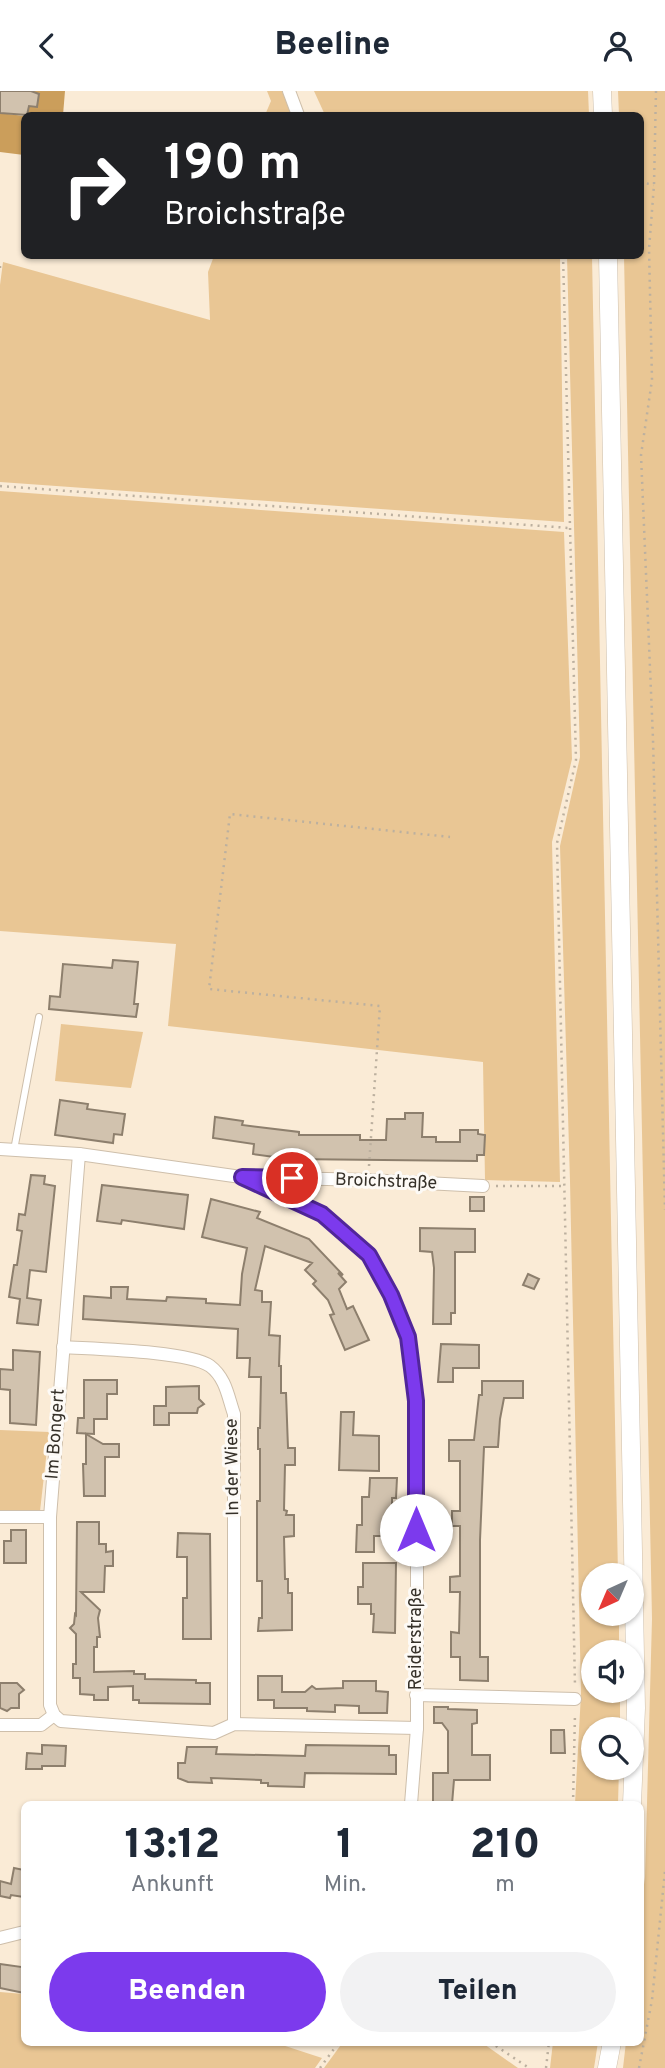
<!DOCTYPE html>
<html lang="de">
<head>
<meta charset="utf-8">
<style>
  body { margin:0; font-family:Overpass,sans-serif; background:#f2f2f3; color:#1f2937; height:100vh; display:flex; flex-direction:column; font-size:26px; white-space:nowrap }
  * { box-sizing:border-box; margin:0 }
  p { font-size:23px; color:#747a83 }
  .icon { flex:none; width:38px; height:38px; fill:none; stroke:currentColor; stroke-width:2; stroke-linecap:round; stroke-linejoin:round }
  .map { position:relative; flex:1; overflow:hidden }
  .drawer { position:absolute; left:21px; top:1710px; width:623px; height:245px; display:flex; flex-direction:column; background:#fff; border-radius:10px; box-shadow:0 2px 5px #0004 }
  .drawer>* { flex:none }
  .hud { position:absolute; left:21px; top:21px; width:623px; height:147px; border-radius:10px; box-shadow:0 2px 5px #0004; background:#202124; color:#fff; overflow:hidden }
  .needle { width:46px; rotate:224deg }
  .tools { position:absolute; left:581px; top:1472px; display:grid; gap:14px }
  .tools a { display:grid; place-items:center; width:63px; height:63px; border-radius:50%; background:#fff; box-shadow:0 2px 5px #0004; font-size:35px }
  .pin { position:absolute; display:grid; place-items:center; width:60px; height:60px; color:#fff; margin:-30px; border:4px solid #fff; border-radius:50%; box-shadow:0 2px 7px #0007 }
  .me { position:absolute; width:77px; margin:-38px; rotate:0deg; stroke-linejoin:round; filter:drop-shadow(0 0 5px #0008) }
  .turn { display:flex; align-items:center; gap:24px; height:147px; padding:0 28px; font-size:32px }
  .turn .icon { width:91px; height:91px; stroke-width:2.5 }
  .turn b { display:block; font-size:49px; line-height:60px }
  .eta { display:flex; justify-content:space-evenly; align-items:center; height:119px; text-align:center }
  .eta b { font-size:42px; font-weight:800; line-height:49px }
  .primary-button { display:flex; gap:14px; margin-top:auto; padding:14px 28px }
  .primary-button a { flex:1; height:80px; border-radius:42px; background:#7c3aed; color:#fff; font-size:28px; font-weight:800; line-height:80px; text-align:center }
  .primary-button a+a { background:#f2f2f3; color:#1f2937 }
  header { display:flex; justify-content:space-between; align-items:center; height:91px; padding:0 28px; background:#fff; font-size:32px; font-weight:800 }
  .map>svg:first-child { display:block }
  .green { fill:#e9c694 }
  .water { fill:#cb9e5b }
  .building { fill:#d1c2ae; stroke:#8d7f6d; stroke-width:2 }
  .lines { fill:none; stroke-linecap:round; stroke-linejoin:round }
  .service-casing { stroke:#cebfab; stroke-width:8 }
  .minor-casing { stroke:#cebfab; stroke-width:14 }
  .secondary-casing { stroke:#cebfab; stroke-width:19 }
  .path { stroke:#bcb09f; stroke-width:2.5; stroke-dasharray:2 5; stroke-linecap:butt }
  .service { stroke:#fff; stroke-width:6 }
  .minor { stroke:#fff; stroke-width:12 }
  .secondary { stroke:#fff; stroke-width:18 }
  .route-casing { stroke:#51269a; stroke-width:18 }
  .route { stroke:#7c3aed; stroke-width:12 }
  .labels { text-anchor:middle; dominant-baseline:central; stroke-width:6; stroke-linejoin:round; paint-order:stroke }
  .street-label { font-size:18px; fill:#363129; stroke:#fdfaf6 }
</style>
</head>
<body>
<header><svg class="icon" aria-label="back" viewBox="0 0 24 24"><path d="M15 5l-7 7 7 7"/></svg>Beeline<svg class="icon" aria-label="person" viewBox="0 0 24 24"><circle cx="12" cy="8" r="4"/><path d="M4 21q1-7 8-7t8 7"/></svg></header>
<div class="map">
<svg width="665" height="1977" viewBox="0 0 665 1977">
  <rect width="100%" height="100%" fill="#faebd6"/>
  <g class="green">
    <path d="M267,0h16l9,24h-27l6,-14z"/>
    <path d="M314,0h274l1,24h-264z"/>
    <path d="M618,0h47v1977h-42l3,-26h14v-128l5,-37 7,-258 -28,-1363 16,-1v-140h-21z"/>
    <path d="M214,165h346l4,266 -564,-40v-197l3,-23 207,58 -2,-48z"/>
    <path d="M567,165h25l26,1319h-25v38l26,1v38h-26v39h27v38h-27v38l26,1 -1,36h-43l6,-110 -11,-513 -10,-335 20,-89z"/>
    <path d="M0,400l564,41 8,227 -20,83 8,340 -75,-2 -2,-118 -315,-36 8,-82 -176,-13z"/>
    <path d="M61,933l82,8 -12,56 -76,-7z"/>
    <path d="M0,1339l49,2 -9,79 -40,-1z"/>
    <path d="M0,1901l24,2v48h249l49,16 -7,10h-315z"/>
    <path d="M343,1951h138l37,26h-194z"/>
    <path d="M553,1951h45l-4,26h-44z"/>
  </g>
  <g class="water">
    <path d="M31,0h34l-2,24h-36l2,-9 8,1 2,-13z"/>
    <path d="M0,22l24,3v39l-24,-3z"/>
  </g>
  <g class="building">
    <path d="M0,0h31l8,3 -2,13 -8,-1 -2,9 -27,-2z"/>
    <path d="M113,869l25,2 -4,42h4l-2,13 -87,-8 1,-13 10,1 3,-33 49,4z"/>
    <path d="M60,1009l28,4 -1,5 38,5 -3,21 -8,-1 -1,9 -58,-8z"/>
    <path d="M405,1022h18l-1,24h14v5h24v-12h18v4l7,1 -1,20h-7v6l-188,-2 -36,-5 1,-10 -41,-6 2,-21 28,4 -1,4 57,7v3h61v5h26l1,-21h18z"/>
    <path d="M31,1084l14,1 -1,8 11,2 -9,86 -16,-2 -3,28 14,2 -3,25 -21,-2 3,-24 -11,-2 5,-32h3l5,-34 -5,-1 2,-16 6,1z"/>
    <path d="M102,1094l86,10 -4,34 -62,-9 -1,4 -24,-3z"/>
    <rect x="470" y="1106" width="14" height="14"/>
    <path d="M211,1108l49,13 -3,6 52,21 34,36 -5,-2 8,9 -7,7 8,20 6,-3 16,34 -24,10 -15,-35 4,-1 -6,-14 -15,-16 3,-3 -11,-11 7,-7 -47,-17 -10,44 7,1v11h9l-2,33 11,1 -1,30h2v27h5l2,55h7v17h-10l-1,45 3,1 -1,4h8v21l-10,1 1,42h3v14h4v37l-34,1 1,-13h3v-37h-5v-80h3v-52h-2v-21h2l1,-51h-12l1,-19h-13l1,-29 -155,-10 1,-23 27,2v-11h17l-1,12 39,2 1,-4 39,2v4l34,2 2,-31 5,-26 -45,-11z"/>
    <path d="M420,1137l55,1v23h-20v61h-4v11h-18l1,-56 -2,-16 -12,-1z"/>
    <path d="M528,1183l11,5 -5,10 -11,-4z"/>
    <path d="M441,1253l38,1v23h-26v14h-15z"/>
    <path d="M13,1259l27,2 -4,73 -26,-2v-33l-10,-1v-20l13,1z"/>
    <path d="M84,1289h33v14h-10v25h-13v15l-17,-1 1,-15h6z"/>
    <path d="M482,1290h41v17h-19l-4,21 -2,28h-14l-4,93v117h8v24l-28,-1v-23h-9v-25l8,1 1,-41h-10v-15l10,-1v-50h-8v-15h8v-50h-11v-21h25l5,-45h3z"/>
    <path d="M199,1295v13l5,5 -6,4 -1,5h-28v12h-15v-19h12v-19z"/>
    <path d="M341,1321h13l-1,23 26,1v35l-40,-1z"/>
    <path d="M86,1343l17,10h16v13h-14v39h-21l-1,-32h3z"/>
    <path d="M370,1387h27l-1,20h-4v38h-18v16h-18l1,-27h5v-28h7z"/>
    <path d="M77,1431h22v22h7v8l7,-1v15h-8l-1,26h-23l19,18 -2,8 2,19h-3v10h-3v25l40,-1v3h11v5l51,1v3h14v21l-71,-1v-3h-6v-14l-25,1v13h-14v-5l-14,-1v-16h-7v-14h3v-30l-6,-6 4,-4 1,-10 1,1z"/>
    <path d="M11,1439h15v33h-22v-22h7z"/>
    <path d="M178,1442l32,1 1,105h-28v-41h4v-41h-10z"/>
    <path d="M363,1472h33l-1,70 -22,-1 1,-18h-3v-10h-13v-17h5z"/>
    <path d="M258,1585h24v16h23l7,-6 4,3 27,-1v-7h33v10l12,1 -1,21h-28v-7l-24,-1v7l-28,-1v-3h-33v-8h-16z"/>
    <path d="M0,1592h17l7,7 -5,4v14h-8l-4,3 -7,-3z"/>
    <path d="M434,1616h14v2l29,1v13l-5,1v31h18v25h-36l-2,24h-19v-31h15v-42l-6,-8h-8z"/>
    <path d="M551,1639h13l1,23h-14z"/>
    <path d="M42,1654l24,1 -1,20h-23v3h-16l1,-16 15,1z"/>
    <path d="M306,1654l83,1v9h7v19l-91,-1 -1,14 -36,-1v-3h-7v-3l-50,-2 1,5 -24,-1 -10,-4v-15h7l2,-16h30l-1,7 89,2z"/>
    <path d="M14,1777l10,2v27l-13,-2 -1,3 -10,-2v-15l11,3z"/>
    <path d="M0,1873l22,3v9h2v17l-24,-5z"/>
  </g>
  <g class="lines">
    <defs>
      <path id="service" d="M14,1059l25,-133"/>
      <g id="minor">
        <path d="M289,0l9,24"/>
        <path d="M0,1058l79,5 162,23 127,3 115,6"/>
        <path d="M79,1063l-29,363v188l4,10 7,6 153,12 20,-9 183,4"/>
        <path d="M241,1086l81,37 47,41 22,40 17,42 8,63 1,102v226l-6,76"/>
        <path d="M63,1256c30,2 125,4 147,19 16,12 18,31 24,48v310"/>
        <path d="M0,1426h50"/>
        <path d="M416,1604l159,4"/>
        <path d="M0,1634h41l13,-10"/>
        <path d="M0,1847l24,-6"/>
      </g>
      <g id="secondary">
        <path d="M602,0l1,24"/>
        <path d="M608,164l28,1453 -4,96"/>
        <path d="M607,1977l5,-26"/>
      </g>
    </defs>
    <use href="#service" class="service-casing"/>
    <use href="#minor" class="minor-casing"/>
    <use href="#secondary" class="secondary-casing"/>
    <g class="path">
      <path d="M656,0l-2,94 -5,64 3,131 -11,75 12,284 12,471"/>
      <path d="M640,91l14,3"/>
      <path d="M563,164l13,505 -19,83 18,842"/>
      <path d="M0,175v7"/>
      <path d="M0,395l569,42"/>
      <path d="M369,1075l11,-160 -171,-17 21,-175 220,23"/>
      <path d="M496,1095h67"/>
      <path d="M573,1713l2,-91"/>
      <path d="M490,1951l39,26"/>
      <path d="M320,1977l19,-26"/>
      <path d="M546,1977l3,-26"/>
      <path d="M639,1977l13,-68 13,-129"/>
    </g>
    <use href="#service" class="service"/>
    <use href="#minor" class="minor"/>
    <use href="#secondary" class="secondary"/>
  </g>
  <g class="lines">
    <defs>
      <path id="route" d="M292,1087l-50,-1 80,37 47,41 22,40 17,42 8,64v129"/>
    </defs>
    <use href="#route" class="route-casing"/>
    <use href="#route" class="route"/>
  </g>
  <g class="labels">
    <g class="street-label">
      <text transform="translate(386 1091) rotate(2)">Broichstraße</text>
      <text transform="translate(56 1343) rotate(-86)">Im Bongert</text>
      <text transform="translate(233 1376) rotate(-91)">In der Wiese</text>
      <text transform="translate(416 1548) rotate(-90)">Reiderstraße</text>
    </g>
  </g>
</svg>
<div class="tools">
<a><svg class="needle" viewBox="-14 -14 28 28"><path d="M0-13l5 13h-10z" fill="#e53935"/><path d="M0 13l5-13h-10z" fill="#747a83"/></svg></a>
<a><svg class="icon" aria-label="sound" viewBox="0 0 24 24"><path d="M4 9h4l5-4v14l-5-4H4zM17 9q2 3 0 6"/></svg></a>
<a><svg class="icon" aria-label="search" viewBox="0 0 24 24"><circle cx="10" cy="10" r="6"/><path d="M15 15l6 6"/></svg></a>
</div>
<div class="pin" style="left:292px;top:1087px;background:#d93025"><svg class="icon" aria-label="arrive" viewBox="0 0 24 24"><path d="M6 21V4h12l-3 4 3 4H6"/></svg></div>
<svg class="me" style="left:416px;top:1439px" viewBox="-20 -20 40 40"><circle r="19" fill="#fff"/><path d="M0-13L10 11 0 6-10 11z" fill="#7c3aed"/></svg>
<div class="hud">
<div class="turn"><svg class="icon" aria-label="right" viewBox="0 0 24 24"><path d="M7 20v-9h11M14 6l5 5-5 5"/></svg><div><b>190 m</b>Broichstraße</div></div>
</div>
<section class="drawer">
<div class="eta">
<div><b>13:12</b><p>Ankunft</p></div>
<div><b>1</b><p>Min.</p></div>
<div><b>210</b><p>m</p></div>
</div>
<div class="primary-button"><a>Beenden</a><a>Teilen</a></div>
</section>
</div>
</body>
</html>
